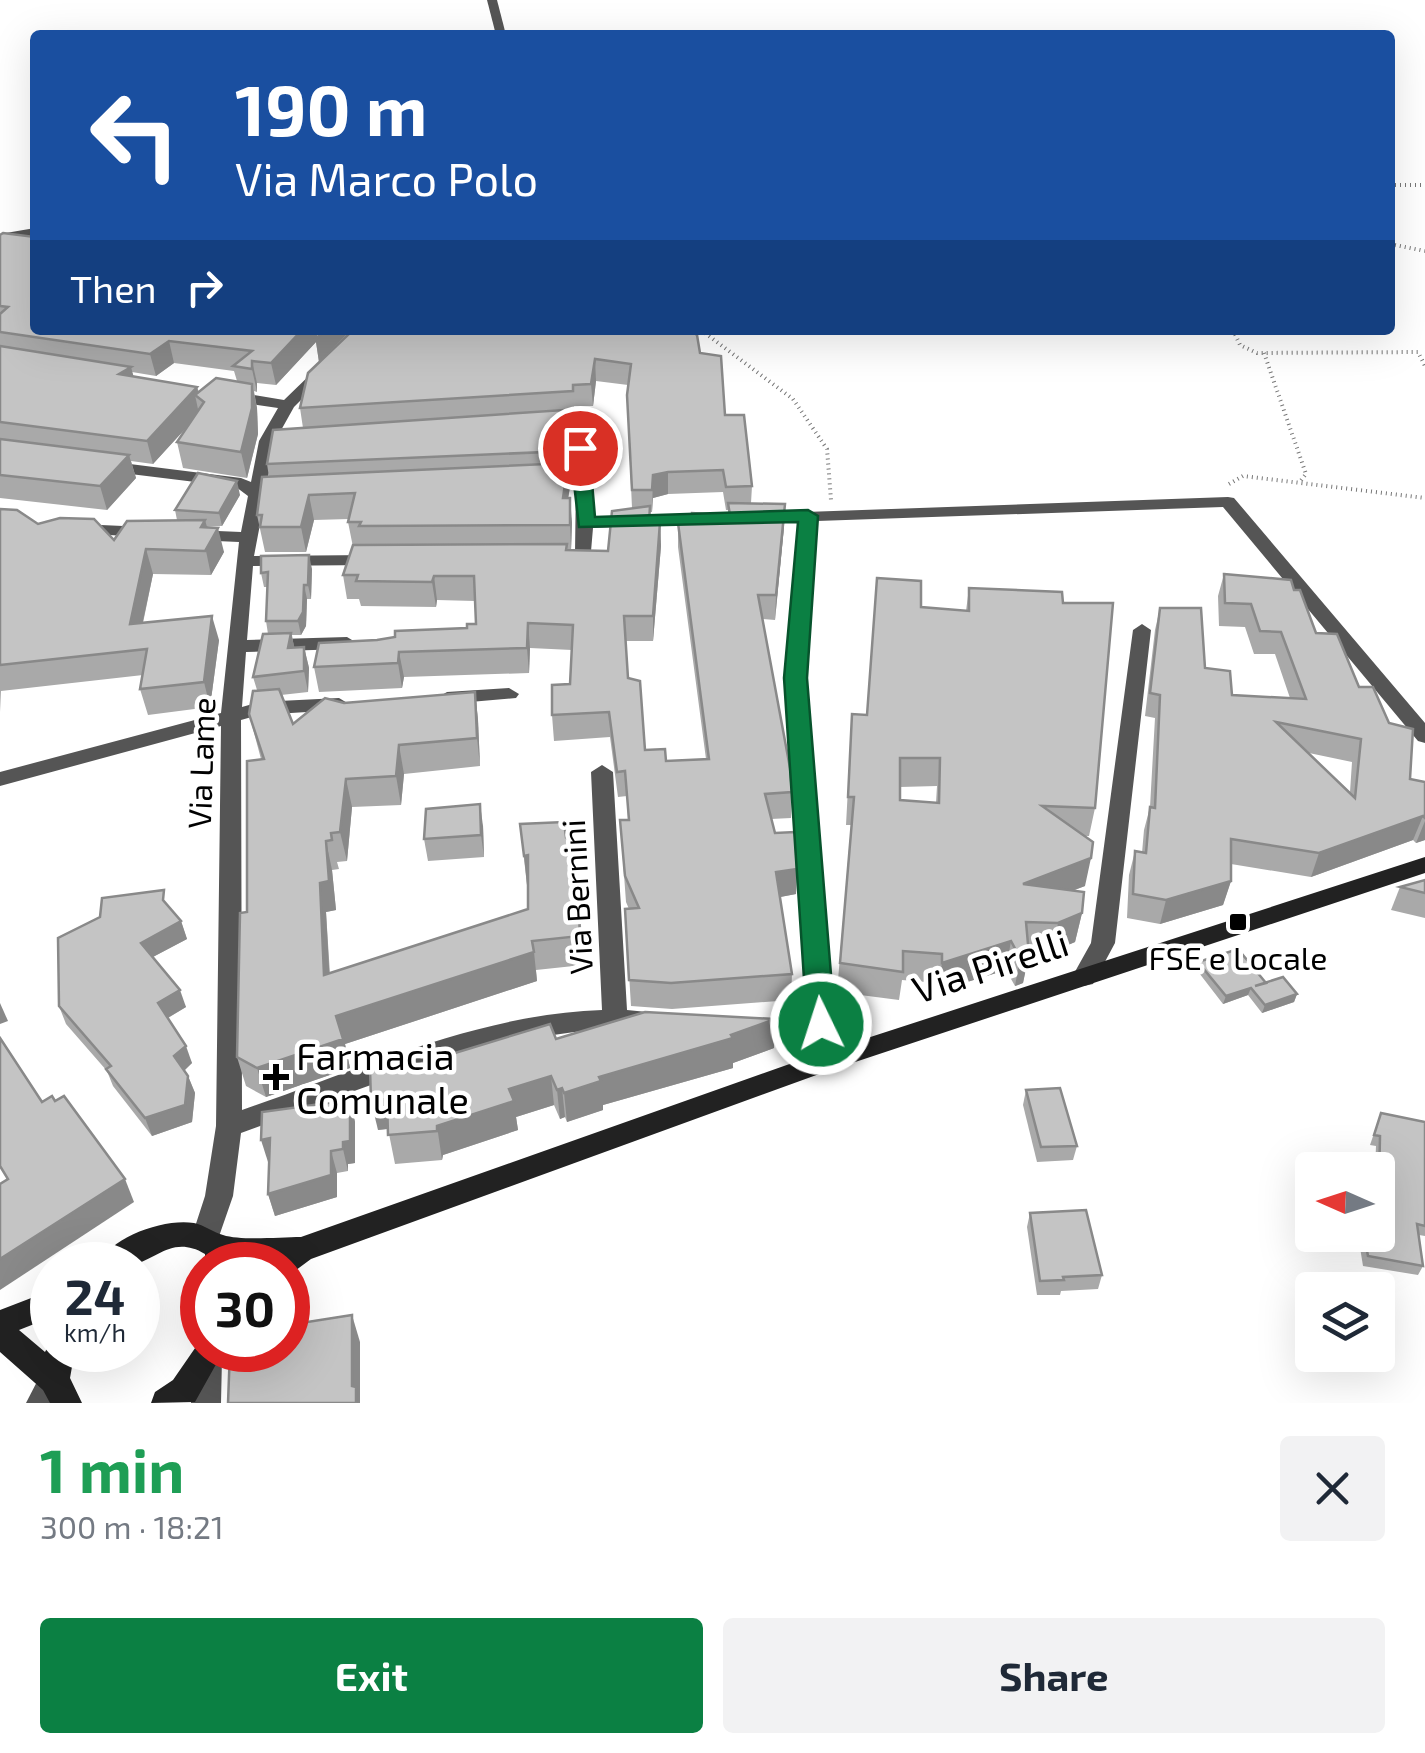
<!DOCTYPE html>
<html lang="en">
<head>
<meta charset="utf-8">
<style>
  body { margin:0; font-family:"Exo 2",sans-serif; background:#f2f2f3; color:#1f2937; height:100vh; display:flex; flex-direction:column; font-size:38px; white-space:nowrap }
  * { box-sizing:border-box; margin:0 }
  p { font-size:32px; color:#747a83 }
  .icon { flex:none; width:55px; height:55px; fill:none; stroke:currentColor; stroke-width:2; stroke-linecap:round; stroke-linejoin:round }
  .map { position:relative; height:1403px; overflow:hidden }
  .panel { display:flex; flex-direction:column; background:#fff; flex:1 }
  .panel>* { flex:none }
  .top-card { position:absolute; left:30px; top:30px; width:1365px; height:305px; border-radius:10px; box-shadow:0 10px 40px #0002; background:#1a4fa0; color:#fff; overflow:hidden }
  .needle { width:65px; rotate:273deg }
  .controls { position:absolute; left:1295px; top:1152px; display:grid; gap:20px }
  .controls a { display:grid; place-items:center; width:100px; height:100px; border-radius:10px; background:#fff; box-shadow:0 10px 40px #0002; font-size:50px }
  .speed { position:absolute; left:30px; top:1242px; display:flex; gap:20px; font-size:50px; font-weight:700; text-align:center }
  .speed>* { display:grid; place-content:center; width:130px; height:130px; border-radius:50%; background:#fff; box-shadow:0 10px 40px #0002; line-height:1 }
  .speed small { font-size:25px; font-weight:400 }
  .speed .limit { border:15px solid #d22; background:#fff; color:#111 }
  .pin { position:absolute; display:grid; place-items:center; width:85px; height:85px; color:#fff; margin:-42px; border:5px solid #fff; border-radius:50%; box-shadow:0 2px 10px #0007 }
  .me { position:absolute; width:110px; margin:-55px; rotate:356deg; stroke-linejoin:round; filter:drop-shadow(0 0 8px #0008) }
  .turn { display:flex; align-items:center; gap:35px; height:210px; padding:0 40px; font-size:45px }
  .turn .icon { width:130px; height:130px; stroke-width:2.5 }
  .turn b { display:block; font-size:70px; line-height:85px }
  .then { display:flex; align-items:center; height:95px; padding:0 40px; background:#0003; gap:20px; font-size:38px }
  .round { display:grid; place-items:center; flex:none; width:105px; height:105px; border-radius:10px; background:#f2f2f3 }
  .overview { display:flex; align-items:center; justify-content:space-between; height:170px; padding:0 40px }
  h1 { font-size:60px; font-weight:700; line-height:75px; color:#1e9e55 }
  .cta { display:flex; gap:20px; margin-top:auto; padding:20px 40px }
  .cta a { flex:1; height:115px; border-radius:10px; background:#0b8043; color:#fff; font-size:40px; font-weight:700; line-height:115px; text-align:center }
  .cta a+a { background:#f2f2f3; color:#1f2937 }
  .map>svg:first-child { display:block }
  .lines { fill:none; stroke-linecap:round; stroke-linejoin:round }
  .path { stroke:#777; stroke-width:4; stroke-dasharray:1 4; stroke-linecap:butt }
  .minor { fill:#555; fill-rule:evenodd }
  .tertiary { fill:#555; fill-rule:evenodd }
  .secondary { fill:#222; fill-rule:evenodd }
  .wall { fill:#a9a9a9; fill-rule:evenodd }
  .shaded-wall { fill:#898989 }
  .building { fill:#c4c4c4; stroke:#898989; stroke-width:2.5; fill-rule:evenodd }
  .route { fill:#0b8043; stroke:#07532c; stroke-width:2.5 }
  .poi-dot { fill:#000; stroke:#fff; stroke-width:4 }
  .labels { text-anchor:middle; dominant-baseline:central; stroke-width:9; stroke-linejoin:round; paint-order:stroke }
  .street-label { font-size:32px; fill:#000; stroke:#fff }
  .poi-label { font-size:32px; fill:#000; stroke:#fff }
  .near-street-label { font-size:38px; fill:#000; stroke:#fff }
  .near-poi-label { font-size:38px; fill:#000; stroke:#fff; text-anchor:start }
</style>
</head>
<body>
<div class="map">
<svg width="1425" height="1403" viewBox="0 0 1425 1403">
  <rect width="100%" height="100%" fill="#fff"/>
  <g class="lines">
    <g class="path">
      <path d="M1390,185h35"/>
      <path d="M1390,244l35,7"/>
      <path d="M701,330l92,69 34,50 4,51"/>
      <path d="M1233,330l7,15 17,8 161,-1 7,14"/>
      <path d="M1264,353l42,121 -7,9"/>
      <path d="M1229,484l14,-8 182,22"/>
    </g>
    <g class="minor">
      <path d="M487,0h10l9,35h-10z"/>
      <path d="M35,228v8l-35,6v-8z"/>
      <path d="M320,368l8,5 -34,34 -19,34 -9,47 9,5 -10,5 -11,58 118,-1 9,5 -9,5 -119,1 -6,74 100,-3 10,6 -10,6 -101,3 -4,55 17,-5 80,-4 10,6 -10,6 -80,5 -18,5 1,390c116,-40 236,-96 360,-100l-11,-238 11,-7 11,7 14,238 30,3 3,7 -3,7c-20,6 -41,1 -61,3 -29,2 -57,7 -84,13 -93,20 -182,58 -271,90l-8,63 -17,49 -10,4 -10,-4 -4,-9 13,-40 11,-70 5,-400 -221,60v-14l221,-59 18,-171 -45,-2 -9,-5 9,-5 47,2 7,-36 -12,-9 -130,-16 -8,-5 8,-5 135,17 10,4 8,-41 19,-33 -49,-7 -8,-5 8,-5 55,9 31,-30z"/>
      <path d="M575,414l8,5 9,59 1,40 126,-4 6,1 3,4 -3,4 -132,5 -3,35h-30l-3,-4 3,-4 15,-1 1,-76 -8,-54 -30,3 -8,-5 8,-5z"/>
      <path d="M1228,497l6,1 191,225v20l-7,-2 -195,-234 -406,14 -12,157 32,384 -4,7c-36,13 -28,-7 -52,-24 -9,-7 -27,-4 -39,-8l-3,-7 3,-7c27,-9 50,0 68,19l-25,-364 15,-156 -43,1 -6,-1 -3,-4 3,-4z"/>
      <path d="M79,524l66,3 9,5 -9,5 -72,-4 -3,-4 3,-4z"/>
      <path d="M1142,624l9,6 -36,313 -22,41 -9,2 -9,-2 -3,-7 19,-34 42,-313z"/>
      <path d="M509,688l10,6 -3,4 -69,6 -10,-6 10,-6z"/>
      <path d="M54,1365l11,5 4,10 -11,23h-32l17,-33z"/>
    </g>
    <path class="tertiary" d="M202,1345v5h17l3,8 -1,45h-30l1,-45 4,-10z"/>
    <g class="secondary">
      <path d="M1425,857v16l-603,200 -511,186 -23,17v-11h-19l1,-3 -37,-1v4h-28v-11c-32,-19 -47,5 -73,11 -10,2 -24,0 -34,0 12,-28 66,-47 96,-42 10,2 19,9 29,12 18,6 57,2 78,2l514,-182z"/>
      <path d="M52,1290v27l-33,13 26,22 7,-13v11h23l-5,28 12,25h-32l-7,-13 -43,-38v-42z"/>
      <path d="M202,1338v12h22l-29,52 -44,1 4,-11 18,-12z"/>
    </g>
  </g>
  <g class="wall">
    <path d="M0,235l35,95h311l1,4 -28,28 -3,-20 -40,43 -19,-2v9l-3,-1 3,17 1,26 -11,44 -64,-10 -6,-26 11,-17 -35,39 -22,-3 5,17 -29,32 -107,-12zM174,363l60,8 3,10 -38,11 -2,-5 -64,-11 -1,-4 24,4z"/>
    <path d="M700,353l52,133 -1,17 33,24 -9,93 -12,-1 29,173 -1,26 -20,1 4,14 22,36 -1,25 -16,3 12,77 -1,26 -119,9 -41,-3 -6,-97h4l-3,-7 -6,-82h8l-1,-24 -9,1 -8,-60 -56,4 -2,-26 18,-31 2,-34 -42,-2 -1,25 -125,4 -2,11 -83,4 -5,-25 63,-27 90,-12 9,-4 -1,-23 -38,-1 -1,7 -75,-1 -2,-7h-12l-4,-24 10,-28 -5,-25 1,-3 -35,1 -8,32h-41l-8,-37 12,-38 -2,-13 36,-36 -3,-20 8,-35zM596,381l32,4 -1,10 5,113 -24,43 -37,-1 1,-27 -4,-25 2,-11 -1,-17 2,-1 -7,-56h11l-1,-7h19zM723,492l3,18h2v5l-37,8h-13v24l28,212 -40,2 -21,-11 -17,-72 -2,-37h27l8,-95 -1,-24h-9l-1,-10h2l1,-14 15,-4z"/>
    <path d="M240,495l-18,31h-15l17,26 -13,23 -58,-1 -10,49 76,17 -9,67 -62,8 -8,-26 3,-14 -142,16 -1,21v-203l38,15 76,16 63,-20 -2,-10z"/>
    <path d="M312,569l-1,30h-4l-1,27 -5,9h-9l2,13 10,-1 5,21 -1,24 -27,3 12,29 51,-21 131,-11 3,28 2,46 -76,8 -3,31 -49,2 -5,54 -10,1 2,7 -7,1 4,40 -10,2 4,62 198,-65 -1,-24 -7,-61 46,13 12,28 5,100 -47,5 1,11 -192,63 5,24 -84,29 -20,-11 -9,-29 10,-145 14,-153 -12,-45 8,-24 -4,-13 15,-43 -2,-13 2,-34h-4l-3,-14z"/>
    <path d="M1224,574l70,16 22,43 43,54 51,92 15,3v58l-9,3 -3,-3 -102,37 -80,-13v17l-8,24 -63,19 -33,-6 2,-43 6,-24 7,2 2,-23 6,-23 5,-89 -10,-2 10,-86 5,-22 45,60 27,27 58,3 -15,-44h-21l-9,-27 -26,-1 -1,-30zM1309,753l43,9 -2,30z"/>
    <path d="M969,588l94,15 32,205 -6,28h-4v50l-11,4 8,23 -7,29 -23,10 -23,-1 -6,32 -8,3 -9,-16 -68,21v-8l-36,-3 -3,20 -62,-8 14,-167h-5l6,-111 15,1 54,-108 45,4zM937,786l-1,17 -36,-3v-13z"/>
    <path d="M483,826l1,31 -56,4 -4,-22z"/>
    <path d="M1425,880v38l-34,-8 9,-23z"/>
    <path d="M170,908l11,13 6,18 -34,18 33,50 -18,11 24,45 -8,7 4,6 7,17 -3,29 -40,14 -39,-50 -6,-15 -41,-47 -7,-18z"/>
    <path d="M1198,962l99,32 -3,8 -32,11 -14,-18 -25,9 -27,-35z"/>
    <path d="M775,1019l-1,29 -41,15v5l-130,37v5l-36,12 -2,-5 -5,2 -6,-14 -38,12 2,13 -75,25 -1,5 -47,4 -7,-35 -10,1 32,-63 146,-28z"/>
    <path d="M1026,1090l51,56 -4,14 -36,2 -14,-57z"/>
    <path d="M350,1100l5,22v41l-7,1v7l-11,2v24l-62,19 -7,-22v-32z"/>
    <path d="M1381,1113l44,9v114l-6,-1 4,31 -5,9 -55,-9 -5,-31h20v-65h-3l1,-24 -6,-1z"/>
    <path d="M1030,1213l72,62 -4,14 -37,2 -1,4h-23l-10,-68z"/>
  </g>
  <g class="shaded-wall">
    <path d="M302,330h44l1,4 -28,28 -3,-20 -40,43 -5,-22z"/>
    <path d="M169,341l5,22 -18,13 -6,-22z"/>
    <path d="M595,359l1,22 -3,25 -2,-22z"/>
    <path d="M252,361l5,22v9l-5,-23z"/>
    <path d="M131,367l6,22 -18,-15z"/>
    <path d="M252,384l5,24 1,26 -11,44 -6,-26z"/>
    <path d="M197,387l3,13 -5,-5 4,19 -46,50 -6,-23z"/>
    <path d="M129,455l7,23 -29,32 -7,-24z"/>
    <path d="M568,463l2,24 -6,36 -1,-25z"/>
    <path d="M668,472v22l-15,4 -1,14 1,-37z"/>
    <path d="M237,481l3,14 -18,31 -3,-13z"/>
    <path d="M309,495l5,25 -8,32 -5,-25z"/>
    <path d="M570,498l2,25 -1,27 -1,-25z"/>
    <path d="M785,504l-1,23 -9,93 1,-25z"/>
    <path d="M205,520l6,21 7,-13 6,24 -13,23 -10,-48z"/>
    <path d="M660,522l1,24 -8,95v-25z"/>
    <path d="M146,549l7,25 -16,75 -7,-25z"/>
    <path d="M309,555l3,14 -1,30 -3,-14z"/>
    <path d="M434,576l3,24 -1,7 -4,-25z"/>
    <path d="M304,585l3,14 -1,27 -5,9 -3,-14z"/>
    <path d="M212,616l7,24 -9,67 -6,-25z"/>
    <path d="M528,623l2,25 -1,25 -2,-25z"/>
    <path d="M291,633l5,21 -8,-6z"/>
    <path d="M304,647l5,21 -1,24 -4,-21z"/>
    <path d="M399,652l5,25 -2,11 -4,-25z"/>
    <path d="M475,692l3,28 2,46 -3,-28z"/>
    <path d="M399,745l5,29 -3,31 -5,-29z"/>
    <path d="M346,779l6,28 -5,54 -7,-29z"/>
    <path d="M480,804l3,22 1,31 -3,-22z"/>
    <path d="M1423,816l-10,24 -102,37 8,-24z"/>
    <path d="M1425,821v19l-9,3z"/>
    <path d="M326,841l6,29 4,40 -10,2 5,92 -7,-29 -4,-92z"/>
    <path d="M528,855l-1,30 -3,-29z"/>
    <path d="M1091,858l-6,28 -68,26 6,-28z"/>
    <path d="M797,869l-1,25 -21,4 1,-26z"/>
    <path d="M1231,881l-8,24 -63,19 6,-24z"/>
    <path d="M1082,913l-7,29 -23,10 6,-29z"/>
    <path d="M181,921l6,18 -40,21 -6,-17z"/>
    <path d="M1011,941l-5,29 -68,21 4,-28z"/>
    <path d="M534,952l3,29 -192,63 5,24 -84,29 -9,-29 79,-52z"/>
    <path d="M1029,955l-6,28 -8,3 5,-28z"/>
    <path d="M1251,988l-3,7 -25,9 3,-8z"/>
    <path d="M180,990l6,17 -22,13 -6,-17z"/>
    <path d="M1297,994l-3,8 -32,11 3,-8z"/>
    <path d="M0,1003l8,18 -8,3z"/>
    <path d="M775,1019l-1,29 -41,15v5l-130,37v5l-36,12 -3,-29 35,-16 132,-42z"/>
    <path d="M186,1046l6,17 -11,11 -7,-18z"/>
    <path d="M188,1076l7,17 -3,29 -40,14 -7,-18z"/>
    <path d="M551,1076l3,29 -38,12 2,13 -75,25 -1,5 -5,-34 72,-37z"/>
    <path d="M562,1088l3,29 -5,2 -3,-29z"/>
    <path d="M387,1099l7,29 -16,2 -7,-29z"/>
    <path d="M350,1100l5,22v41l-7,1v7l-5,-22v-7z"/>
    <path d="M270,1138l7,22 -9,2 -7,-22z"/>
    <path d="M331,1151l6,22v24l-62,19 -7,-22z"/>
    <path d="M125,1179l9,23 -134,88v-31z"/>
    <path d="M352,1315l8,27v61h-4l-4,-17z"/>
  </g>
  <g class="building">
    <path d="M3,233l32,4v93h267l-31,33 -19,-2v8l-19,-3 19,-15 -83,-10 -19,13 -150,-22v-18l8,-7 -8,-1v-71z"/>
    <path d="M317,330h8l-10,10z"/>
    <path d="M353,330h338l6,5 3,18 21,3 4,59h19l8,71 -26,1 -3,-17 -55,2 -15,3 -1,15h-20l-5,-95 4,-31 -36,-5 -4,25 -18,1v6l-273,17 8,-35z"/>
    <path d="M0,346l131,21 -12,7 78,13 -50,54 -147,-19z"/>
    <path d="M216,378l36,6v24l-11,44 -64,-10 27,-40 -9,-7z"/>
    <path d="M564,410l5,41 -302,13 6,-34z"/>
    <path d="M0,439l129,16 -29,31 -100,-11z"/>
    <path d="M568,463l-5,35h7v27l-211,1 2,-4h-13l7,-29 -46,2 -8,32h-41l2,-12h-5l5,-38z"/>
    <path d="M198,473l39,8 -18,32 -44,-3z"/>
    <path d="M728,503l57,1 -9,91h-18l32,173 2,24 -27,2 10,39 20,-1 2,37 -21,3 16,102 -121,9 -42,-3 -4,-71 14,-1 -14,-32 -5,-56h9l-4,-49 -8,1 -8,-60 -57,3v-30l18,-1 3,-59 -45,-2 -1,25 -128,4 -1,11 -84,4 5,-24 58,-3 18,-3v-6l72,-3v-4h9l-2,-48h-40l-2,6 -76,-1 2,-6h-15l10,-30 214,-1 -1,6 42,1 4,-40 38,-5 -1,16h11l-7,94h-29l4,62 12,3 5,69 20,-1 1,12 43,-2 -31,-236h13l1,-10 38,2z"/>
    <path d="M0,509l17,1 21,14 22,-6 34,1 20,21 13,-19 78,-1 -4,7 17,1 -13,23 -59,-2 -16,75 82,-8 -8,66 -64,7 7,-40 -147,16z"/>
    <path d="M309,555l-1,30h-4l-1,27 -5,9h-32l2,-49 -7,1v-17z"/>
    <path d="M1224,574l67,6 3,10h6l16,43 21,1 22,53h14l16,36 24,6 -3,50 15,3v36l-2,-2 -104,37 -88,-14v42l-65,19 -33,-6 2,-43 11,2 4,-46 5,1 5,-113 -10,-2 10,-85h41l4,60 25,3 2,24 74,4 -25,-67 -21,-1 -9,-27 -26,-1zM1276,722l85,17 -6,59z"/>
    <path d="M877,578l44,3v26l48,4v-23l93,4 1,11h50l-18,205 -53,-2 51,36 -2,16 -68,26 61,8 -2,21 -24,10 -32,-1 3,33 -9,3 -9,-17 -69,22v-9l-39,-3v21l-63,-9 14,-166h-6l4,-83 15,1zM900,758h40l-1,45 -39,-3z"/>
    <path d="M291,633l-3,15 16,-1v24l-51,6 10,-43z"/>
    <path d="M279,689l14,35 32,-26 19,5 131,-11 2,46 -78,7 -3,31 -50,3 -6,53 -9,1 1,7 -6,1 3,40 -9,2 4,92 204,-66v-54l-4,1 -4,-32 44,-2 2,15 9,-1 5,100 -48,5 2,11 -198,64 7,23 -86,29 -20,-11 3,-144 7,-1v-151l17,-2 -15,-45 4,-23z"/>
    <path d="M480,804l1,31 -57,4 2,-30z"/>
    <path d="M1425,880v13l-25,-6z"/>
    <path d="M164,890l-1,10 18,21 -40,22 39,47 -22,13 28,43 -12,10 14,20 -3,29 -40,13 -39,-49 5,-3 -52,-60 -1,-68 42,-21 2,-19z"/>
    <path d="M1238,949l28,34 -11,3 28,-9 14,17 -32,11 -14,-17 -25,8 -28,-34z"/>
    <path d="M645,1012l130,7 -44,16 2,3 -134,39 2,4 -37,12 -2,-5 -5,2 -6,-14 -42,13 5,12 -77,25v5l-49,4 -1,-36 -16,2 -1,-33 39,-6v5l141,-43 6,15z"/>
    <path d="M0,1038l42,64 10,-6 3,5 9,-5 61,83 -125,80v-75l8,-5 -8,-13z"/>
    <path d="M1060,1088l17,58 -36,1 -15,-57z"/>
    <path d="M350,1100v41l-7,1v7l-12,2v24l-63,19 2,-56 -9,2 1,-28z"/>
    <path d="M1381,1113l44,9v104l-8,-2 6,42 -55,-10 -4,-21h14l2,-99 -6,-1z"/>
    <path d="M1086,1210l16,65 -39,2 1,3 -24,1 -10,-68z"/>
    <path d="M352,1315v71l4,1v16h-128l2,-53h58v-25z"/>
  </g>
  <path class="route" d="M580,443l9,5 6,69 213,-7 10,6 -11,162 28,346 -4,7h-20l-4,-7 -23,-346 14,-156 -219,5 -9,-79z"/>
  <g class="poi-dot">
    <rect x="1228" y="912" width="20" height="20" rx="5"/>
    <path d="M271 1062h10v10h10v10h-10v10h-10v-10h-10v-10h10z"/>
  </g>
  <g class="labels">
    <g class="street-label">
      <text transform="translate(200 763) rotate(-88)">Via Lame</text>
      <text transform="translate(576 897) rotate(-93)">Via Bernini</text>
    </g>
    <g class="poi-label">
      <text x="1238" y="957">FSE e Locale</text>
    </g>
    <g class="near-street-label">
      <text transform="translate(990 965) rotate(-18)">Via Pirelli</text>
    </g>
    <g class="near-poi-label">
      <text x="296" y="1055">Farmacia<tspan x="296" dy="44">Comunale</tspan></text>
    </g>
  </g>
</svg>
<div class="controls">
<a><svg class="needle" viewBox="-14 -14 28 28"><path d="M0-13l5 13h-10z" fill="#e53935"/><path d="M0 13l5-13h-10z" fill="#747a83"/></svg></a>
<a><svg class="icon" aria-label="layers" viewBox="0 0 24 24"><path d="M12 4l9 5-9 5-9-5zM3 14l9 5 9-5"/></svg></a>
</div>
<div class="speed"><div>24<small>km/h</small></div><div class="limit">30</div></div>
<div class="pin" style="left:580px;top:448px;background:#d93025"><svg class="icon" aria-label="arrive" viewBox="0 0 24 24"><path d="M6 21V4h12l-3 4 3 4H6"/></svg></div>
<svg class="me" style="left:821px;top:1024px" viewBox="-20 -20 40 40"><circle r="17" fill="#0b8043" stroke="#fff" stroke-width="3"/><path d="M0-11L8 9 0 5-8 9z" fill="#fff"/></svg>
<div class="top-card">
<div class="turn"><svg class="icon" aria-label="left" viewBox="0 0 24 24"><path d="M17 20v-9H6M10 6l-5 5 5 5"/></svg><div><b>190 m</b>Via Marco Polo</div></div>
<div class="then">Then<svg class="icon" aria-label="right" viewBox="0 0 24 24"><path d="M7 20v-9h11M14 6l5 5-5 5"/></svg></div>
</div>
</div>
<section class="panel">
<div class="overview"><div><h1>1 min</h1><p>300 m · 18:21</p></div><a class="round"><svg class="icon" aria-label="close" viewBox="0 0 24 24"><path d="M6 6l12 12M18 6L6 18"/></svg></a></div>
<div class="cta"><a>Exit</a><a>Share</a></div>
</section>
</body>
</html>
